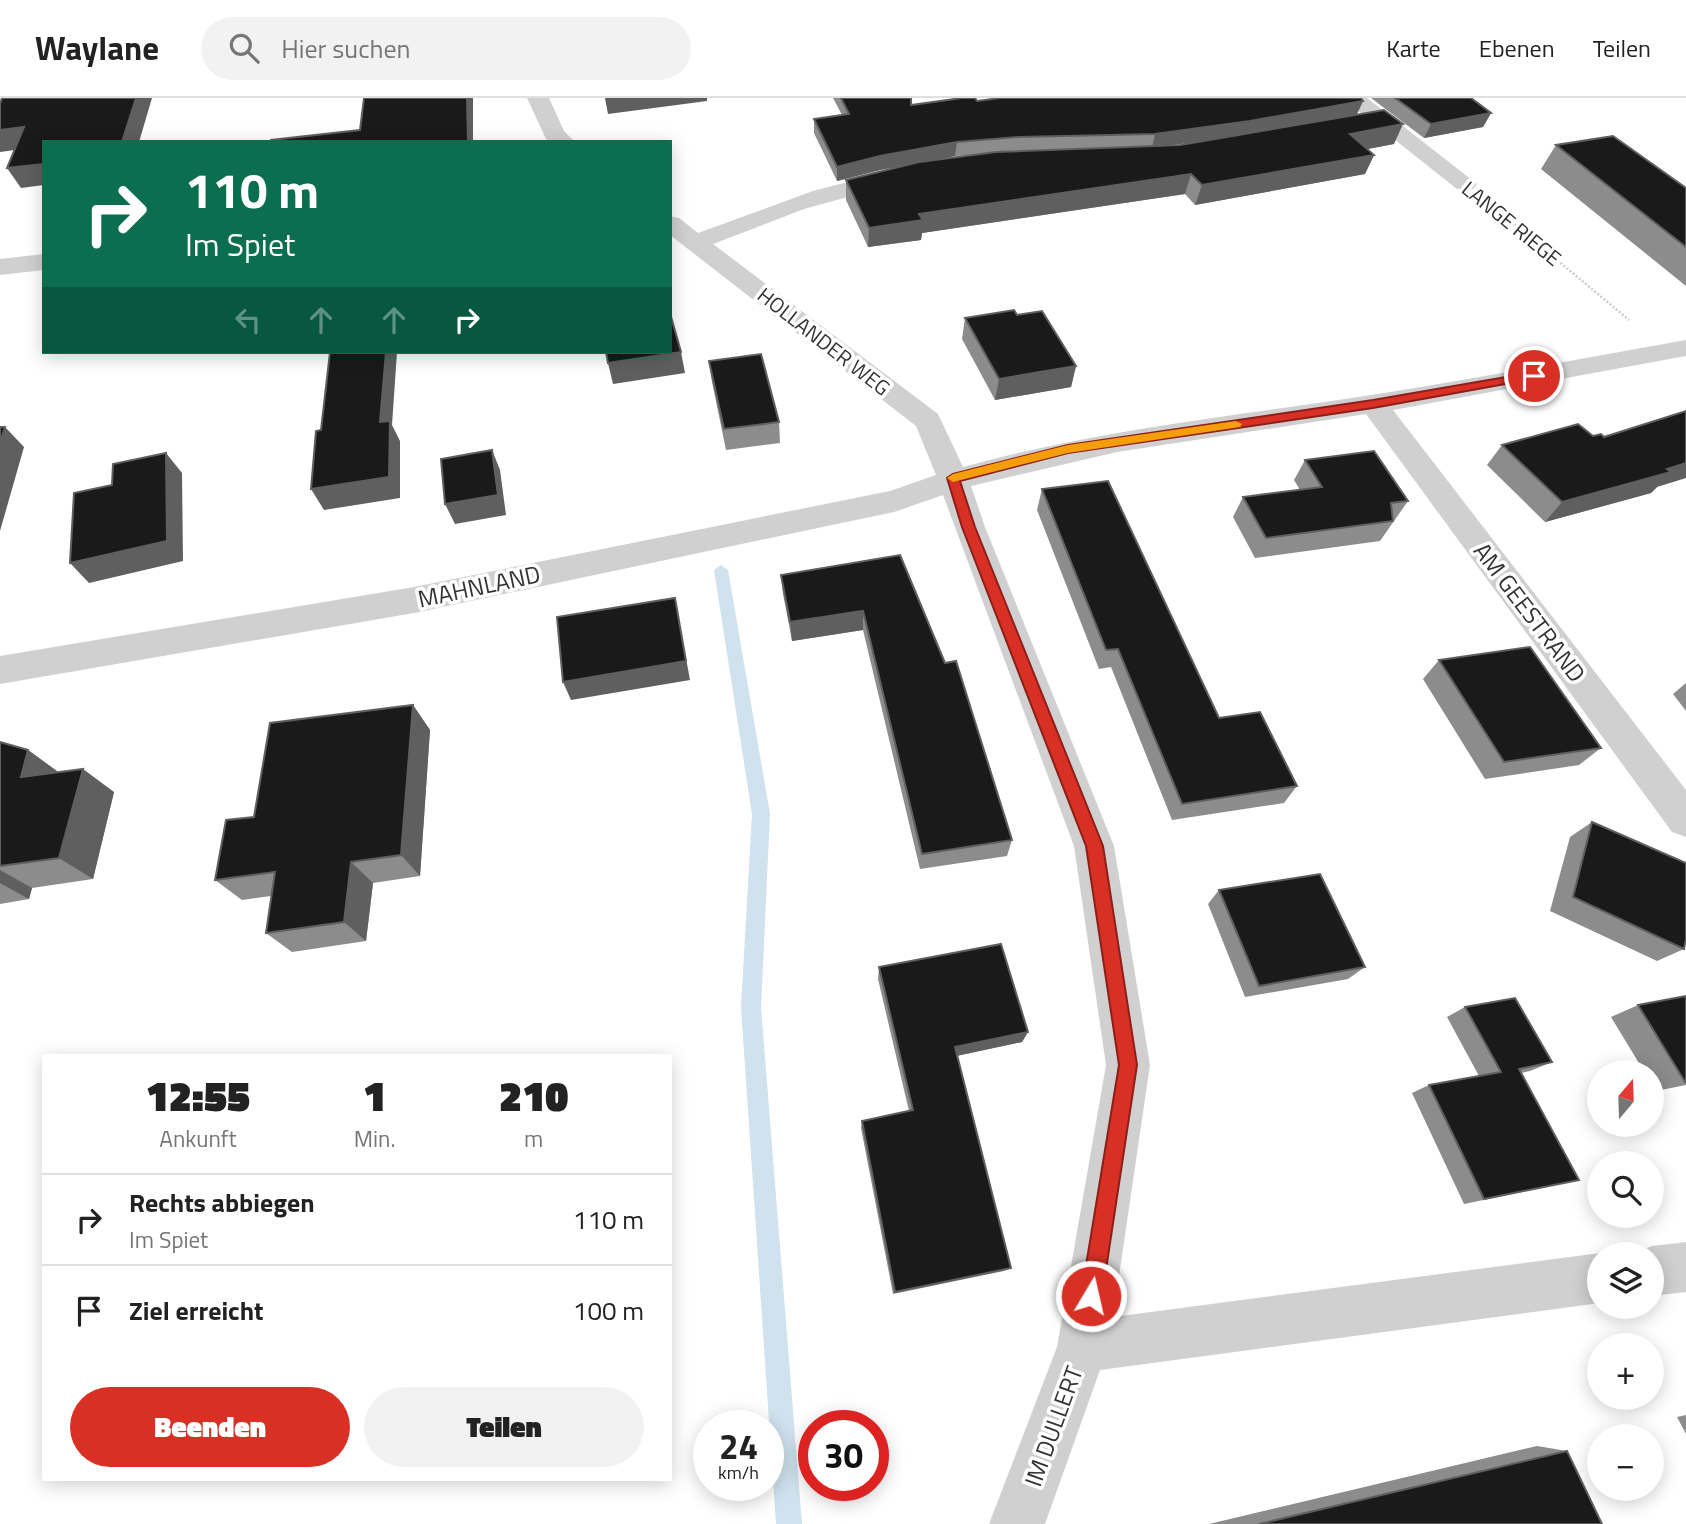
<!DOCTYPE html>
<html lang="de">
<head>
<meta charset="utf-8">
<style>
  body { margin:0; font-family:"Titillium Web",sans-serif; background:#f2f2f2; color:#222; height:100vh; display:flex; flex-direction:column; font-size:26px; white-space:nowrap }
  * { box-sizing:border-box; margin:0 }
  p { font-size:23px; color:#767676 }
  .icon { flex:none; width:38px; height:38px; fill:none; stroke:currentColor; stroke-width:2; stroke-linecap:round; stroke-linejoin:round }
  .map { position:relative; flex:1; overflow:hidden }
  .drawer { position:absolute; left:42px; top:956px; width:630px; height:427px; display:flex; flex-direction:column; background:#fff; border-radius:0px; box-shadow:0 4px 18px #0003 }
  .drawer>* { flex:none }
  .guide { position:absolute; left:42px; top:42px; width:630px; height:214px; border-radius:0px; box-shadow:0 4px 18px #0003; background:#0b6e4f; color:#fff; overflow:hidden }
  .needle { width:46px; rotate:19deg }
  .fabs { position:absolute; left:1587px; top:962px; display:grid; gap:14px }
  .fabs a { display:grid; place-items:center; width:77px; height:77px; border-radius:50%; background:#fff; box-shadow:0 4px 18px #0003; font-size:35px }
  .speed { position:absolute; left:693px; top:1312px; display:flex; gap:14px; font-size:35px; font-weight:700; text-align:center }
  .speed>* { display:grid; place-content:center; width:91px; height:91px; border-radius:50%; background:#fff; box-shadow:0 4px 18px #0003; line-height:1 }
  .speed small { font-size:18px; font-weight:400 }
  .speed .limit { border:10px solid #d22; background:#fff; color:#111 }
  .pin { position:absolute; display:grid; place-items:center; width:60px; height:60px; color:#fff; margin:-30px; border:4px solid #fff; border-radius:50%; box-shadow:0 2px 7px #0007 }
  .me { position:absolute; width:77px; margin:-38px; rotate:9deg; stroke-linejoin:round; filter:drop-shadow(0 0 5px #0008) }
  .turn { display:flex; align-items:center; gap:24px; height:147px; padding:0 28px; font-size:32px }
  .turn .icon { width:91px; height:91px; stroke-width:2.5 }
  .turn b { display:block; font-size:49px; line-height:60px }
  .lanes { display:flex; align-items:center; height:66px; padding:0 28px; background:#0003; justify-content:center; gap:35px; direction:ltr }
  .lanes .off { opacity:.35 }
  .eta { display:flex; justify-content:space-evenly; align-items:center; height:119px; text-align:center }
  .eta b { font-size:42px; font-weight:800; line-height:49px }
  .button { display:flex; gap:14px; margin-top:auto; padding:14px 28px }
  .button a { flex:1; height:80px; border-radius:42px; background:#d93025; color:#fff; font-size:28px; font-weight:800; line-height:80px; text-align:center }
  .button a+a { background:#f2f2f2; color:#222 }
  ul { padding:0; list-style:none }
  li { display:flex; align-items:center; gap:21px; height:91px; padding:0 28px; border-top:2px solid #e0e0e0 }
  li div { flex:1 }
  li b { display:block; font-size:26px }
  li em { font-style:normal }
  header { display:flex; align-items:center; gap:42px; box-sizing:border-box; height:98px; padding:0 35px; background:#fff; border-bottom:2px solid #e0e0e0 }
  header strong { font-size:33px }
  nav { display:flex; gap:38px; margin-inline-start:auto; font-size:24px }
  .search { width:490px; height:63px; background:#f2f2f2; display:flex; align-items:center; gap:18px; box-sizing:border-box; padding:0 24px; border-radius:38px; color:#767676; font-size:26px }
  .map>svg:first-child { display:block }
  .lines { fill:none; stroke-linecap:round; stroke-linejoin:round }
  .stream { fill:#cfe2ee; fill-rule:evenodd }
  .path { stroke:#cdcdcd; stroke-width:2.5; stroke-dasharray:2 2; stroke-linecap:butt }
  .street { fill:#d0d0d0; fill-rule:evenodd }
  .wall { fill:#8c8c8c; fill-rule:evenodd }
  .shaded-wall { fill:#5f5f5f }
  .building { fill:#1a1a1a; stroke:#5f5f5f; stroke-width:2 }
  .route { fill:#d93025; stroke:#8d1f18; stroke-width:2 }
  .slow { fill:#f59e0b }
  .labels { text-anchor:middle; dominant-baseline:central; stroke-width:7; stroke-linejoin:round; paint-order:stroke }
  .far-street-label { font-size:21px; fill:#333; stroke:#fff }
  .street-label { font-size:24px; fill:#333; stroke:#fff }
</style>
</head>
<body>
<header>
<strong>Waylane</strong>
<div class="search"><svg class="icon" aria-label="search" viewBox="0 0 24 24"><circle cx="10" cy="10" r="6"/><path d="M15 15l6 6"/></svg>Hier suchen</div>
<nav><a>Karte</a><a>Ebenen</a><a>Teilen</a></nav>
</header>
<div class="map">
<svg width="1686" height="1426" viewBox="0 0 1686 1426">
  <rect width="100%" height="100%" fill="#fff"/>
  <g class="lines">
    <path class="stream" d="M721,467l7,5 42,244 -9,193 41,517h-26l-35,-517 11,-193 -38,-244z"/>
    <path class="path" d="M1496,111l133,111"/>
    <g class="street">
      <path d="M527,0h22l15,33 11,11h-25l-4,-3z"/>
      <path d="M1342,0h25l110,86 -4,5h-16z"/>
      <path d="M898,71l8,2 4,5 -4,5 -102,28 -91,35 225,170 25,53c126,-35 254,-49 382,-68 114,-17 228,-39 341,-59v16l-293,54 293,380v47l-14,-5 -306,-418 -249,38 -146,34 14,41 129,319 36,219 -37,252 487,-64 4,2h-4v48l-500,67 -55,154h-56l68,-177 49,-282 -32,-219 -131,-351 -49,17 -480,101 -414,71v-28l414,-69 476,-96 46,-16 -20,-49 -246,-191v-19l9,2 19,15 115,-42z"/>
      <path d="M44,156v16l-44,5v-16z"/>
      <path d="M1686,1144v50l-34,4v-41l-18,-2 18,-7z"/>
    </g>
  </g>
  <g class="wall">
    <path d="M833,0h78v7l66,-4h386l-6,13 37,30 -27,5 7,6 -9,19 -170,31 -10,-11 -263,39 -1,7 -53,7 -22,-47v-20l61,-15 -27,5 -43,11 -23,-48v-14l28,-4zM1207,42l-27,5h-12zM976,57l-40,5 19,-4z"/>
    <path d="M1371,0h100l20,15 -8,14 -59,11z"/>
    <path d="M1556,47l130,43v98l-145,-117z"/>
    <path d="M1017,217l59,51 -5,21 -76,13 -33,-61 3,-21z"/>
    <path d="M709,263l70,61 1,21 -54,7 -14,-68z"/>
    <path d="M1593,338l64,51 -6,6 -106,29 -58,-57 15,-20z"/>
    <path d="M1305,362l103,41 -28,40 -125,17 -22,-41 10,-20 57,-7 -6,-10z"/>
    <path d="M1042,391l177,229 78,68 -13,17 -112,17 -61,-153 -12,2 -62,-159z"/>
    <path d="M900,457l112,285 -5,16 -87,13 -57,-239 -71,11 -9,-47 -2,-19z"/>
    <path d="M1439,562l162,88 -22,17 -94,14 -62,-100z"/>
    <path d="M1686,585v28l-13,-17z"/>
    <path d="M413,607l17,25 -10,146 -47,7 -7,58 -74,11 -26,-19 5,-37 -29,4 -27,-20z"/>
    <path d="M0,644l28,8 30,22 56,20 -21,87 -61,9 -3,11 -29,5z"/>
    <path d="M1592,724l92,127 -27,12 -107,-50 20,-74z"/>
    <path d="M1219,792l146,77 -17,12 -103,18 -37,-93z"/>
    <path d="M879,869l149,65 -6,10 -65,14 54,212 -7,3 -111,23 -32,-166 1,-7 47,-10 -31,-132z"/>
    <path d="M1686,898v89l-30,6 -4,-7v-11h-7l-34,-56 27,-12z"/>
    <path d="M1465,909l87,55 -22,9 -9,2 35,112 -92,19 -52,-111 17,-8 50,-9 -32,-59z"/>
    <path d="M1686,1317v19l-9,-17z"/>
    <path d="M1537,1348l30,5 35,73h-393z"/>
  </g>
  <g class="shaded-wall">
    <path d="M136,0h16l-13,44h-17z"/>
    <path d="M467,0h6v44h-5z"/>
    <path d="M605,0h102v3l-99,13z"/>
    <path d="M1363,3l-6,13 -112,21 -93,13 3,-14z"/>
    <path d="M1491,15l-8,14 -59,11 7,-14z"/>
    <path d="M1403,26l-9,20 -52,10 8,-20z"/>
    <path d="M24,29l13,20 -37,5v-22z"/>
    <path d="M957,44l-2,14 -75,14 -43,11v-14l43,-11z"/>
    <path d="M1374,57l-9,19 -170,31 7,-20z"/>
    <path d="M44,66v21l-23,3 -14,-20z"/>
    <path d="M1191,76l-6,20 -263,39 -1,7 -53,7 1,-19 50,-14z"/>
    <path d="M386,254h11l-5,73 8,16v57l-76,12 -13,-21 69,-67z"/>
    <path d="M681,254l4,21 -72,11 -5,-21z"/>
    <path d="M1076,268l-5,21 -76,13 4,-21z"/>
    <path d="M5,329l19,20 -24,84v-88z"/>
    <path d="M492,352l8,20 6,45 -51,9 -10,-20z"/>
    <path d="M166,355l16,20 1,88 -94,22 -19,-20z"/>
    <path d="M1686,365v15l-29,9 -6,6 -106,29 17,-20z"/>
    <path d="M675,500l15,82 -119,20 -8,-18z"/>
    <path d="M863,513v19l-71,11 -2,-19z"/>
    <path d="M413,607l17,25 -10,146 -19,-21z"/>
    <path d="M28,652l33,24 -40,3z"/>
    <path d="M83,671l31,23 -21,87 -34,-21z"/>
    <path d="M351,764l22,21 -7,58 -22,-19z"/>
    <path d="M0,772l32,18 -3,11 -29,-16z"/>
    <path d="M1028,934l-6,10 -71,15 4,-10z"/>
  </g>
  <g class="building">
    <path d="M2,0h134l-14,44h-78v22l-37,4 17,-41 -24,3v-26z"/>
    <path d="M364,0h103l1,44h-198l1,-2 89,-10z"/>
    <path d="M841,0h70v7l51,-7h13l2,3 23,-3h361l2,3 -113,20 -95,13 -137,3 -61,5 -77,14 -43,11 -23,-48 35,-5z"/>
    <path d="M1395,0h76l20,15 -60,11z"/>
    <path d="M1384,12l19,14 -53,10 24,21 -172,30 -11,-11 -272,40 4,6 -54,8 -23,-48 73,-18 77,-10 184,-7z"/>
    <path d="M1613,38l73,52v59l-130,-102z"/>
    <path d="M1014,212l3,5 25,-4 34,55 -77,13 -34,-61z"/>
    <path d="M670,215l11,39 -73,11 -2,-11h64z"/>
    <path d="M330,254h56l-6,70 10,-1 -1,56 -78,12 5,-58 5,-1z"/>
    <path d="M761,256l18,68 -55,7 -15,-68z"/>
    <path d="M1686,313v52l-19,6 4,3 -109,30 -60,-57 76,-21 15,12 8,-2 3,3z"/>
    <path d="M0,329h5l-5,16z"/>
    <path d="M492,352l6,45 -53,9 -4,-45z"/>
    <path d="M1374,353l34,50 -17,2 2,18 -127,17 -23,-41 79,-10 -17,-27z"/>
    <path d="M166,355l1,88 -97,22 4,-70 38,-8 1,-21z"/>
    <path d="M1108,383l111,237 41,-6 37,74 -115,18 -64,-155 -12,1 -64,-161z"/>
    <path d="M900,457l45,108 11,-2 56,179 -90,14 -59,-243 -73,11 -9,-47z"/>
    <path d="M675,500l11,63 -123,21 -6,-65z"/>
    <path d="M1530,549l71,101 -97,14 -65,-102z"/>
    <path d="M413,607l-12,150 -50,7 -7,60 -78,11 9,-61 -60,8 11,-60 28,-3 16,-94z"/>
    <path d="M0,644l28,8 -7,27 62,-8 -24,89 -59,8z"/>
    <path d="M1592,724l94,41v76l-2,10 -111,-52z"/>
    <path d="M1320,776l45,93 -106,19 -40,-96z"/>
    <path d="M1001,846l27,88 -73,15 56,221 -116,24 -33,-171 51,-11 -34,-143z"/>
    <path d="M1686,898v85l-1,1 -47,-77z"/>
    <path d="M1515,900l37,64 -33,7 60,111 -95,19 -55,-114 72,-13 -36,-65z"/>
    <path d="M1567,1353l35,73h-343z"/>
  </g>
  <path class="route" d="M1534,274l5,4 -1,2 -165,30 -305,45 -108,28 15,46 128,319 34,219 -35,231 -3,7 -8,3 -7,-3 -3,-7 38,-231 -33,-219 -124,-319 -15,-49 6,-4 115,-29 305,-45z"/>
  <path class="slow" d="M1236,323l6,3 -2,3 -172,26 -115,29 -6,-4 6,-4 115,-29z"/>
  <g class="labels">
    <g class="far-street-label">
      <text transform="translate(1512 125) rotate(39)">LANGE RIEGE</text>
      <text transform="translate(824 243) rotate(38)">HOLLANDER WEG</text>
    </g>
    <g class="street-label">
      <text transform="translate(479 488) rotate(-12)">MAHNLAND</text>
      <text transform="translate(1530 514) rotate(53)">AM GEESTRAND</text>
      <text transform="translate(1053 1328) rotate(-70)">IM DULLERT</text>
    </g>
  </g>
</svg>
<div class="fabs">
<a><svg class="needle" viewBox="-14 -14 28 28"><path d="M0-13l5 13h-10z" fill="#e53935"/><path d="M0 13l5-13h-10z" fill="#767676"/></svg></a>
<a><svg class="icon" aria-label="search" viewBox="0 0 24 24"><circle cx="10" cy="10" r="6"/><path d="M15 15l6 6"/></svg></a>
<a><svg class="icon" aria-label="layers" viewBox="0 0 24 24"><path d="M12 4l9 5-9 5-9-5zM3 14l9 5 9-5"/></svg></a>
<a>+</a>
<a>−</a>
</div>
<div class="speed"><div>24<small>km/h</small></div><div class="limit">30</div></div>
<div class="pin" style="left:1534px;top:278px;background:#d93025"><svg class="icon" aria-label="arrive" viewBox="0 0 24 24"><path d="M6 21V4h12l-3 4 3 4H6"/></svg></div>
<svg class="me" style="left:1091px;top:1198px" viewBox="-20 -20 40 40"><circle r="17" fill="#d93025" stroke="#fff" stroke-width="3"/><path d="M0-11L8 9 0 5-8 9z" fill="#fff"/></svg>
<div class="guide">
<div class="turn"><svg class="icon" aria-label="right" viewBox="0 0 24 24"><path d="M7 20v-9h11M14 6l5 5-5 5"/></svg><div><b>110 m</b>Im Spiet</div></div>
<div class="lanes"><svg class="icon off" aria-label="left" viewBox="0 0 24 24"><path d="M17 20v-9H6M10 6l-5 5 5 5"/></svg><svg class="icon off" aria-label="ahead" viewBox="0 0 24 24"><path d="M12 20V5M6 11l6-6 6 6"/></svg><svg class="icon off" aria-label="ahead" viewBox="0 0 24 24"><path d="M12 20V5M6 11l6-6 6 6"/></svg><svg class="icon" aria-label="right" viewBox="0 0 24 24"><path d="M7 20v-9h11M14 6l5 5-5 5"/></svg></div>
</div>
<section class="drawer">
<div class="eta">
<div><b>12:55</b><p>Ankunft</p></div>
<div><b>1</b><p>Min.</p></div>
<div><b>210</b><p>m</p></div>
</div>
<ul>
<li><svg class="icon" aria-label="right" viewBox="0 0 24 24"><path d="M7 20v-9h11M14 6l5 5-5 5"/></svg><div><b>Rechts abbiegen</b><p>Im Spiet</p></div><em>110 m</em></li>
<li><svg class="icon" aria-label="arrive" viewBox="0 0 24 24"><path d="M6 21V4h12l-3 4 3 4H6"/></svg><div><b>Ziel erreicht</b></div><em>100 m</em></li>
</ul>
<div class="button"><a>Beenden</a><a>Teilen</a></div>
</section>
</div>
</body>
</html>
